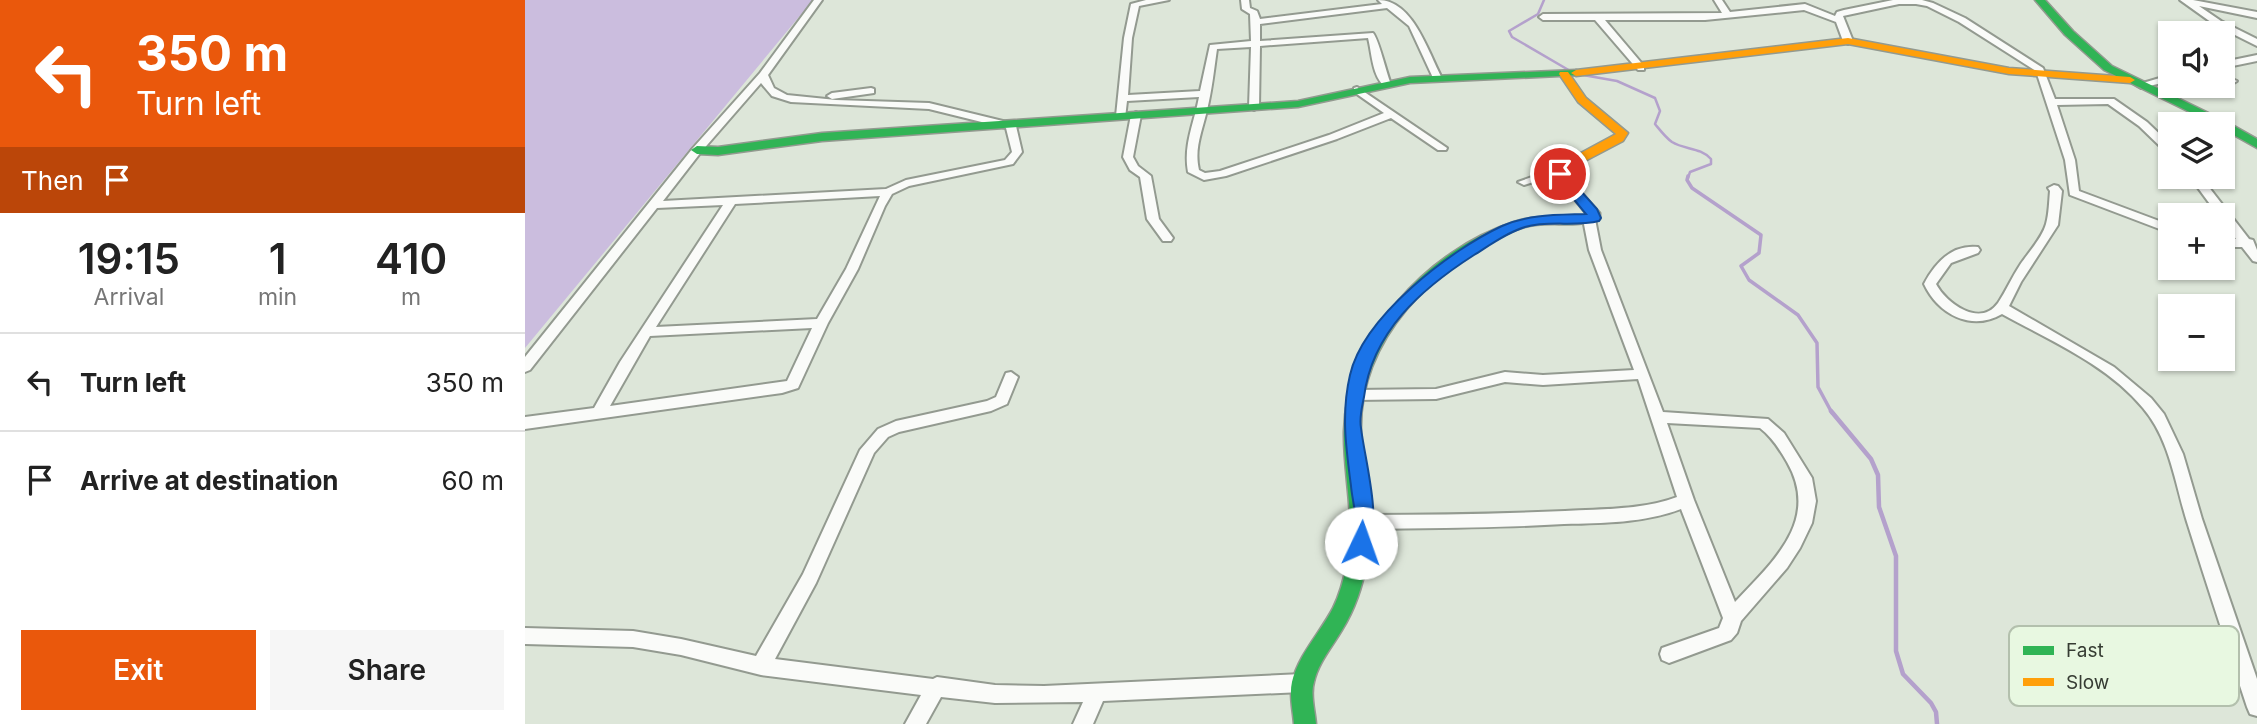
<!DOCTYPE html>
<html lang="en">
<head>
<meta charset="utf-8">
<style>
  body { margin:0; font-family:Inter,sans-serif; background:#f6f6f6; color:#222; height:100vh; display:flex; flex-direction:column; font-size:26px; white-space:nowrap }
  * { box-sizing:border-box; margin:0 }
  p { font-size:23px; color:#767676 }
  .icon { flex:none; width:38px; height:38px; fill:none; stroke:currentColor; stroke-width:2; stroke-linecap:round; stroke-linejoin:round }
  .map { position:relative; flex:1; overflow:hidden }
  .sheet { display:flex; flex-direction:column; background:#fff; width:525px }
  .sheet>* { flex:none }
  .hud { background:#ea580c; color:#fff; overflow:hidden }
  .fabs { position:absolute; left:1633px; top:21px; display:grid; gap:14px }
  .fabs a { display:grid; place-items:center; width:77px; height:77px; border-radius:0px; background:#fff; box-shadow:0 2px 5px #0004; font-size:35px }
  .pin { position:absolute; display:grid; place-items:center; width:60px; height:60px; color:#fff; margin:-30px; border:4px solid #fff; border-radius:50%; box-shadow:0 2px 7px #0007 }
  .me { position:absolute; width:77px; margin:-38px; rotate:3deg; stroke-linejoin:round; filter:drop-shadow(0 0 5px #0008) }
  .turn { display:flex; align-items:center; gap:24px; height:147px; padding:0 21px; font-size:32px }
  .turn .icon { width:91px; height:91px; stroke-width:2.5 }
  .turn b { display:block; font-size:49px; line-height:60px }
  .then { display:flex; align-items:center; height:66px; padding:0 21px; background:#0003; gap:14px; font-size:26px }
  .eta { display:flex; justify-content:space-evenly; align-items:center; height:119px; text-align:center }
  .eta b { font-size:42px; font-weight:600; line-height:49px }
  .action { display:flex; gap:14px; margin-top:auto; padding:14px 21px }
  .action a { flex:1; height:80px; border-radius:0px; background:#ea580c; color:#fff; font-size:28px; font-weight:600; line-height:80px; text-align:center }
  .action a+a { background:#f6f6f6; color:#222 }
  ul { padding:0; list-style:none }
  li { display:flex; align-items:center; gap:21px; height:98px; padding:0 21px; border-top:2px solid #e0e0e0 }
  li div { flex:1 }
  li b { display:block; font-size:26px }
  li em { font-style:normal }
  main { display:flex; flex:1; min-height:0 }
  .map>svg:first-child { display:block }
  .forest { fill:#cbbdde }
  .lines { fill:none; stroke-linecap:round; stroke-linejoin:round }
  .stream-far2 { stroke:#b4a1cc; stroke-width:2.5 }
  .stream-far1 { stroke:#b4a1cc; stroke-width:3.5 }
  .stream { stroke:#b4a1cc; stroke-width:4.5 }
  .street-casing { stroke:#939a90; stroke-width:4 }
  .fast-casing { stroke:#939a90; stroke-width:3 }
  .slow-casing { stroke:#939a90; stroke-width:3 }
  .street { fill:#fafbf9; fill-rule:evenodd }
  .fast { fill:#30b455; fill-rule:evenodd }
  .slow { fill:#ff9f0a; fill-rule:evenodd }
  .route { fill:#1a73e8; stroke:#114b97; stroke-width:2 }
  .key { fill:#e8f8e1; stroke:#b3c0ad; stroke-width:2 }
  .key-label { font-size:19px; fill:#363c33 }
</style>
</head>
<body>
<main>
<section class="sheet">
<div class="hud">
<div class="turn"><svg class="icon" aria-label="left" viewBox="0 0 24 24"><path d="M17 20v-9H6M10 6l-5 5 5 5"/></svg><div><b>350 m</b>Turn left</div></div>
<div class="then">Then<svg class="icon" aria-label="arrive" viewBox="0 0 24 24"><path d="M6 21V4h12l-3 4 3 4H6"/></svg></div>
</div>
<div class="eta">
<div><b>19:15</b><p>Arrival</p></div>
<div><b>1</b><p>min</p></div>
<div><b>410</b><p>m</p></div>
</div>
<ul>
<li><svg class="icon" aria-label="left" viewBox="0 0 24 24"><path d="M17 20v-9H6M10 6l-5 5 5 5"/></svg><div><b>Turn left</b></div><em>350 m</em></li>
<li><svg class="icon" aria-label="arrive" viewBox="0 0 24 24"><path d="M6 21V4h12l-3 4 3 4H6"/></svg><div><b>Arrive at destination</b></div><em>60 m</em></li>
</ul>
<div class="action"><a>Exit</a><a>Share</a></div>
</section>
<div class="map">
<svg width="1732" height="724" viewBox="0 0 1732 724">
  <rect width="100%" height="100%" fill="#dde6d9"/>
  <path class="forest" d="M0,0h288l-288,348z"/>
  <g class="lines">
    <g class="stream-far2">
      <path d="M1019,0l-6,14 -29,17 3,6 60,35"/>
      <path d="M1058,75l34,6 38,17 5,13 -5,13c5,6 10,13 17,18 13,8 28,5 39,17v5l-21,8 -2,6"/>
    </g>
    <path class="stream-far1" d="M1163,176l-1,4 5,8 69,47 -2,18 -18,13 8,14 49,35 19,28 1,44 14,26"/>
    <path class="stream" d="M1306,411l40,48 7,16 1,32 17,49v95l7,23 28,29 5,9 1,12"/>
    <defs>
      <g id="street">
        <path d="M289,0h8l-54,75 6,13 13,7 49,5 93,3 82,20 5,3 6,26 -9,12 -104,22 -17,8 -7,12 -27,63 -30,54 -30,65 -16,5 -257,36v-12l69,-9 26,-46 103,-157 -66,3 -127,162 -5,2v-15l168,-209 67,-75zM236,83l11,13 19,6 138,7 77,19 6,24 -7,8 -99,20 -20,9 -223,12 38,-49zM355,196l-34,73 -29,50 -161,8 79,-123zM287,328l-25,53 -177,25 40,-70z"/>
        <path d="M621,0h23l-30,6 -7,32 -4,57 72,-4 10,-46 41,-4 -1,-27 -8,-5 -1,-9h8l1,8 7,3 3,8 122,-15 -4,-4c35,0 50,52 64,78l-8,2 -25,-54 -22,-18 -127,16v17l113,-8c6,7 13,39 18,51l-5,3c-14,-9 -14,-34 -18,-49l-108,8 -1,61 -5,3 -5,-3 2,-60 -34,2c-3,21 -5,41 -10,61 -5,22 -13,38 -8,60l6,3 15,-2 109,-36 55,-22 -30,-21v-4l3,-1 90,61 -1,2h-8l-47,-32 -54,21 -111,37 -22,4 -16,-8c-5,-27 6,-48 11,-75l-72,4 -2,17 -9,-2 8,-78 7,-34z"/>
        <path d="M1189,0h8l8,12 75,-8 30,12 2,-4 7,-2 49,-10h29l11,3 32,15 78,50 12,31h59l33,23 23,22v9l-4,-1 -27,-26 -31,-22 -51,1 18,55 4,31 91,34v8l-100,-38 -5,-35 -29,-89 -77,-49 -32,-16 -11,-2h-17l-56,12 10,25 -5,3 -5,-3 -7,-19 -32,-12 -99,10h-100l39,46v4h-6l-43,-50h-52l-4,-3 4,-3 179,-1z"/>
        <path d="M1655,0h13l64,12v6l-58,-12 22,15 36,18v7l-42,-21z"/>
        <path d="M1732,55v6l-34,7v-6z"/>
        <path d="M1645,75v6l-29,7 -5,-3z"/>
        <path d="M1698,75l14,6 -5,3 -9,-3z"/>
        <path d="M346,88l3,1v4l-42,6 -5,-3 5,-3z"/>
        <path d="M611,112l5,3 -8,42 5,9 13,10 8,43 14,19 -2,3h-8l-16,-22 -7,-42 -10,-7 -7,-13 8,-42z"/>
        <path d="M1032,168l4,1v4l-37,12 -6,-3z"/>
        <path d="M1665,177h11l48,62 4,1 4,10v12l-4,-1 -11,-14h-19v-8h13l-13,-18v-6h-5z"/>
        <path d="M1529,185l4,1 4,5 -4,34 -37,57 -12,24 105,61 37,31 13,16 19,40 19,65 55,160v37l-7,-2 -3,-7c-20,-61 -40,-121 -59,-182 -13,-40 -17,-84 -45,-117 -35,-43 -94,-68 -141,-94 -31,18 -64,0 -78,-30 11,-21 28,-40 54,-37l2,3 -2,3 -27,10 -15,21c10,19 44,44 62,19 8,-12 14,-26 22,-38 8,-12 22,-27 26,-41 3,-10 3,-23 4,-33l-2,-3z"/>
        <path d="M1064,215l6,4 6,31 62,162 105,7 16,14 28,45 4,23 -4,22 -12,25 -13,20 -46,53 -4,12 -6,7 -62,23 -7,-3 -2,-6 2,-6 57,-20 4,-10 -42,-109c-36,14 -79,14 -117,15 -66,4 -133,4 -199,5l-6,-2 -2,-5 2,-5 6,-2c67,0 133,-1 200,-4 36,-2 78,-1 112,-14l-39,-118 -95,6 -38,-3 -69,17 -81,1 -5,-1 -2,-4 2,-4 5,-1 81,-1 69,-17 38,3 91,-5 -45,-120 -6,-31zM1142,423l93,5c12,9 20,22 27,34 34,59 -15,100 -52,140l-41,-102z"/>
        <path d="M486,372l7,5 -11,27 -16,7 -92,21 -11,5 -14,16 -58,130 -41,76 158,20 4,-2 58,8 49,1 258,-12 7,3 2,6 -2,6 -7,3 -199,9 -10,23h-20l10,-22 -88,1 -54,-6 -15,27h-21l16,-29 -160,-20 -80,-20 -48,-8 -108,-3v-16l108,3 48,8 75,17 47,-82 57,-124 18,-21 18,-8 91,-20 9,-4 10,-24z"/>
      </g>
      <g id="fast">
        <path d="M1510,0h10l28,31 39,35 115,56 30,17v9l-34,-19v-5h-9l-110,-54 -39,-35z"/>
        <path d="M1051,70l4,1v4l-170,8 -112,24 -476,34 -104,14 -21,-1 -6,-4 6,-4 21,1 104,-14 476,-32 112,-24z"/>
        <path d="M1045,183l4,1 26,29v6c-27,11 -57,-1 -84,11 -82,35 -158,109 -155,203 1,43 13,84 6,128 -4,24 -12,48 -25,69 -10,17 -24,33 -28,52 -4,13 1,28 2,42h-22c-1,-14 -5,-29 -2,-42 7,-28 28,-49 41,-74 7,-14 11,-30 14,-45 9,-45 -4,-87 -3,-132 2,-93 83,-181 170,-209 25,-9 48,-2 73,-7l-23,-28z"/>
      </g>
      <g id="slow">
        <path d="M1323,38l161,30 121,9 5,3 -5,3 -121,-9 -161,-30 -272,32 -5,-3 5,-3z"/>
        <path d="M1035,72h8l18,26 42,35 -5,8 -59,31 12,15 -6,4c-7,-2 -19,-16 -17,-23l63,-34 -38,-32 -19,-28z"/>
      </g>
    </defs>
    <use href="#street" class="street-casing"/>
    <use href="#fast" class="fast-casing"/>
    <use href="#slow" class="slow-casing"/>
    <use href="#street" class="street"/>
    <use href="#fast" class="fast"/>
    <use href="#slow" class="slow"/>
  </g>
  <path class="route" d="M1035,171l4,1 33,37 4,9 -2,3c-24,6 -50,-1 -74,6 -19,6 -35,18 -51,28 -53,34 -102,77 -110,142 -2,10 -5,21 -3,31 4,33 21,91 7,121l-7,2 -7,-2c-4,-9 0,-16 1,-26 1,-12 -3,-25 -4,-37 -5,-38 -10,-73 -1,-111 13,-58 100,-125 152,-149 27,-12 56,-11 84,-12l-33,-40z"/>
  <rect x="1484" y="626" width="230" height="80" rx="10" class="key"/>
  <rect x="1498" y="646" width="31" height="9" fill="#30b455"/>
  <rect x="1498" y="678" width="31" height="8" fill="#ff9f0a"/>
  <g class="key-label">
    <text x="1541" y="657">Fast</text>
    <text x="1541" y="689">Slow</text>
  </g>
</svg>
<div class="fabs">
<a><svg class="icon" aria-label="sound" viewBox="0 0 24 24"><path d="M4 9h4l5-4v14l-5-4H4zM17 9q2 3 0 6"/></svg></a>
<a><svg class="icon" aria-label="layers" viewBox="0 0 24 24"><path d="M12 4l9 5-9 5-9-5zM3 14l9 5 9-5"/></svg></a>
<a>+</a>
<a>−</a>
</div>
<div class="pin" style="left:1035px;top:174px;background:#d93025"><svg class="icon" aria-label="arrive" viewBox="0 0 24 24"><path d="M6 21V4h12l-3 4 3 4H6"/></svg></div>
<svg class="me" style="left:836px;top:543px" viewBox="-20 -20 40 40"><circle r="19" fill="#fff"/><path d="M0-13L10 11 0 6-10 11z" fill="#1a73e8"/></svg>
</div>
</main>
</body>
</html>
